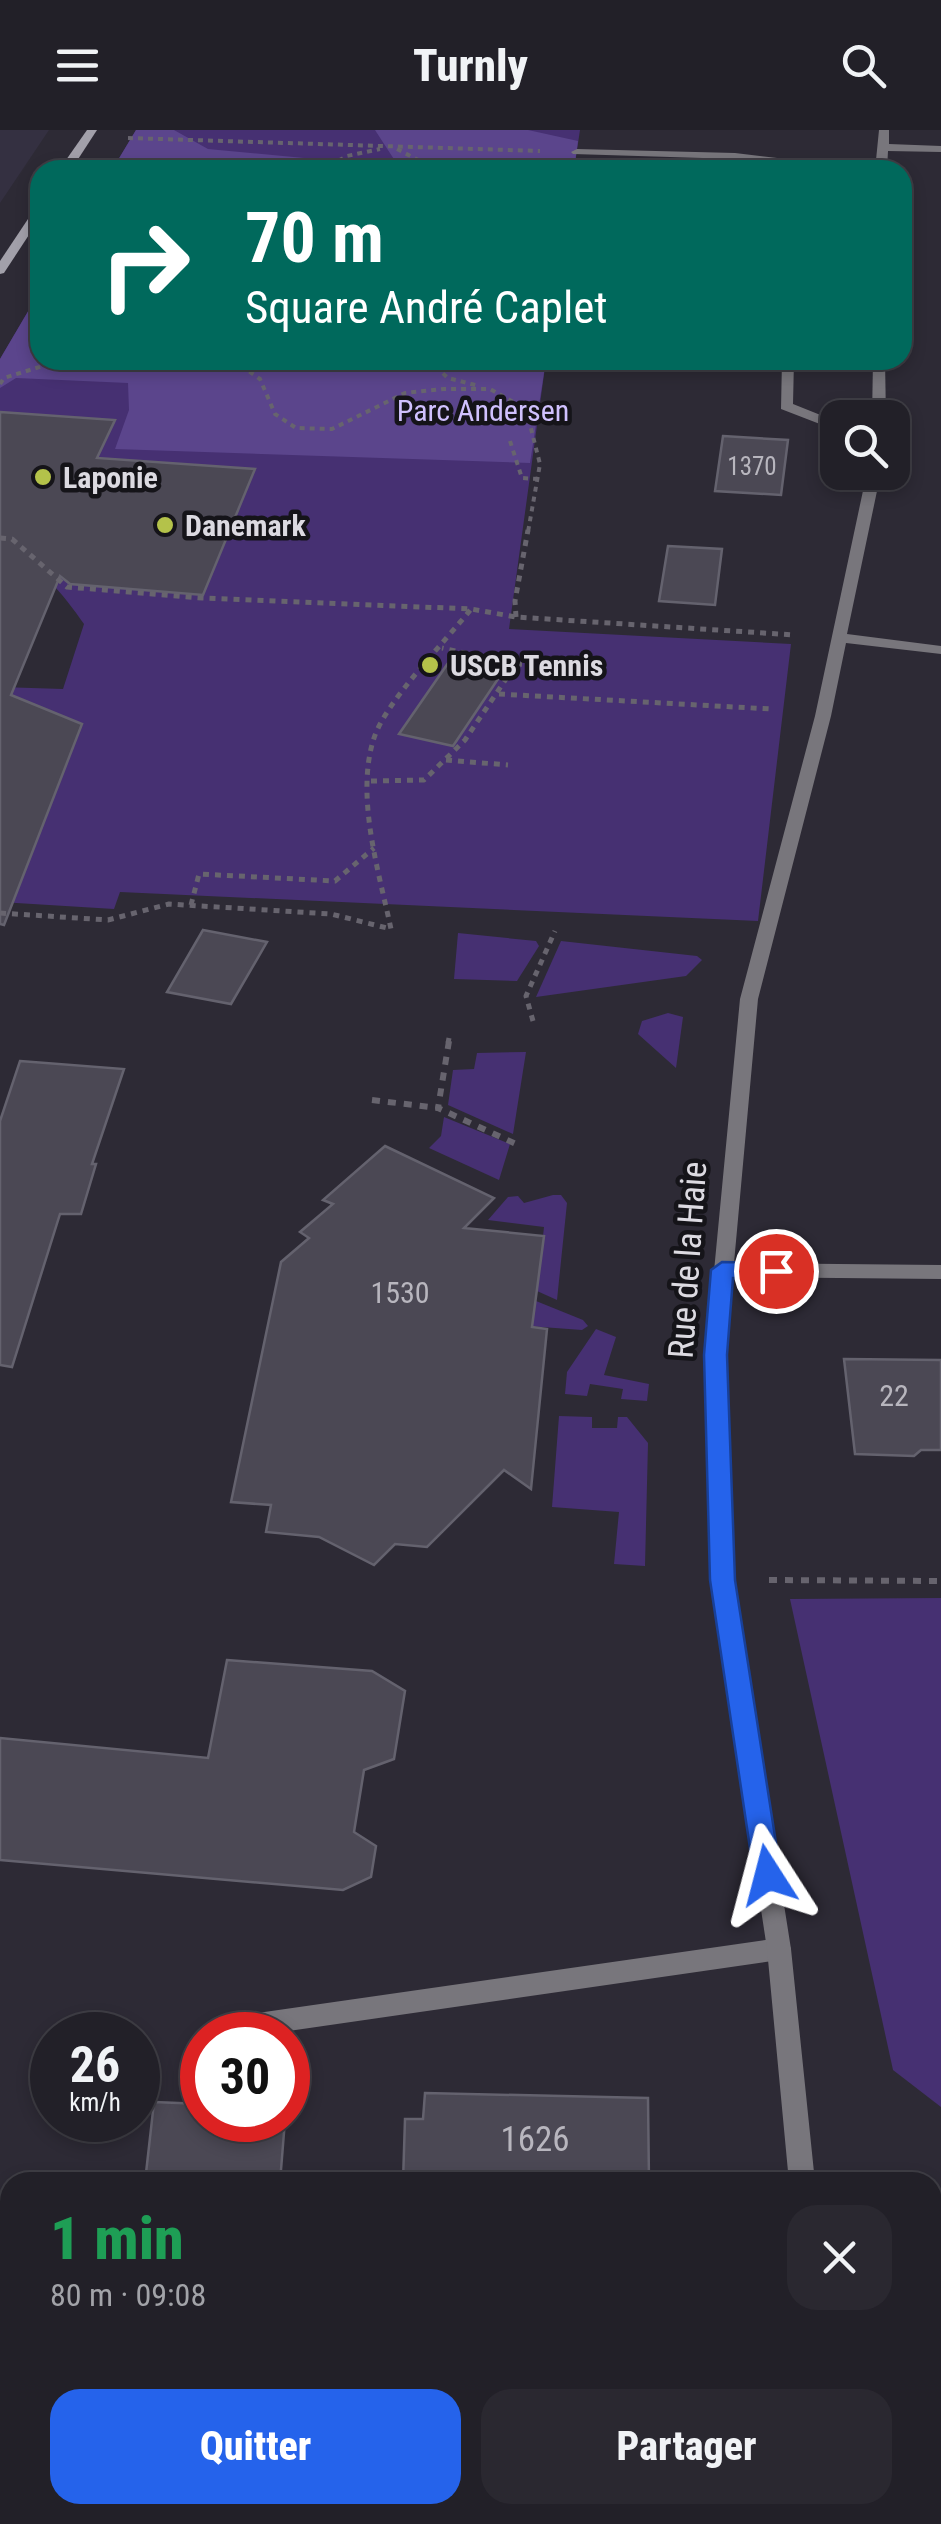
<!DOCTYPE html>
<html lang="fr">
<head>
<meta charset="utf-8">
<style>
  body { margin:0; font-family:"Roboto Condensed",sans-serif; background:#2a2830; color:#f1f3f6; height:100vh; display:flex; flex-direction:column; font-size:38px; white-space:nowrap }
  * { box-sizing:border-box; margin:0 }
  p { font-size:32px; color:#a2a3a8 }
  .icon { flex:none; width:55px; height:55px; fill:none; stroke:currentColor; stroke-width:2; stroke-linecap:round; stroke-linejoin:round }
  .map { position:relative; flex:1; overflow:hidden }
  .drawer { position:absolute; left:0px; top:2042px; width:942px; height:352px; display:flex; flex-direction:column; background:#222028; border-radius:30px 30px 0 0; box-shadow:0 5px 15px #0003,0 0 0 2px #3f3e45 }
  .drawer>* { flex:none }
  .hud { position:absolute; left:30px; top:30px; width:882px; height:210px; border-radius:30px; box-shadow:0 5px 15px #0003,0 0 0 2px #3f3e45; background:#00695c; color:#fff; overflow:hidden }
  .buttons { position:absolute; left:820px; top:270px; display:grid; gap:20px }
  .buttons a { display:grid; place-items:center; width:90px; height:90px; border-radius:20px; background:#222028; box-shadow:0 5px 15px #0003,0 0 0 2px #3f3e45; font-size:50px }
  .speed { position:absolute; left:30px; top:1882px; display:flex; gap:20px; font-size:50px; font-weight:700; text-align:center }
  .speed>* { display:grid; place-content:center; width:130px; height:130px; border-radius:50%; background:#222028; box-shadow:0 5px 15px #0003,0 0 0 2px #3f3e45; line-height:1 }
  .speed small { font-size:25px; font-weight:400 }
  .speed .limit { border:15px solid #d22; background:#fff; color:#111 }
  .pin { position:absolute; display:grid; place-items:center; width:85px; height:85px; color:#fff; margin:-42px; border:5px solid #fff; border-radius:50%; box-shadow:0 2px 10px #0007 }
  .me { position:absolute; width:110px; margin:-55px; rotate:351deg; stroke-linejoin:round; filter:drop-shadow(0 0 8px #0008) }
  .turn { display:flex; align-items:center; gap:35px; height:210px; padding:0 50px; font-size:45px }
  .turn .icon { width:130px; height:130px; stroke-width:2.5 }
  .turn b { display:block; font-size:70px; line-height:85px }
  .round { display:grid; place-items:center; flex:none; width:105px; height:105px; border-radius:30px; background:#2a2830 }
  .overview { display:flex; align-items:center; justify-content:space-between; height:170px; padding:0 50px }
  h1 { font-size:60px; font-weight:800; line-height:75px; color:#1e9e55 }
  .button { display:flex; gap:20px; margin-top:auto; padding:20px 50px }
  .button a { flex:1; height:115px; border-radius:30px; background:#2563eb; color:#fff; font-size:40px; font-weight:800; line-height:115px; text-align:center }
  .button a+a { background:#2a2830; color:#f1f3f6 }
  header { display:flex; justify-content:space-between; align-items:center; height:130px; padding:0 50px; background:#222028; font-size:45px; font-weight:800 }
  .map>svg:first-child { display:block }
  .built { fill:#343041 }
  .green { fill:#463072 }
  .forest { fill:#5b458c }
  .building { fill:#4b4854; stroke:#64626e; stroke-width:2.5 }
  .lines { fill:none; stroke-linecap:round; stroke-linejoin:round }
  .path-far2 { stroke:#67646e; stroke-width:4; stroke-dasharray:5 5; stroke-linecap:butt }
  .path-far1 { stroke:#67646e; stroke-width:5; stroke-dasharray:6 6; stroke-linecap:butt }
  .path { stroke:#67646e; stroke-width:6; stroke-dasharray:8 8; stroke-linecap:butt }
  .service { fill:#78767c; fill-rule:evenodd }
  .minor { fill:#78767c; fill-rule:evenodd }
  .secondary { fill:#a2a0aa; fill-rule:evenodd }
  .route { fill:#2563eb; stroke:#184099; stroke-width:2.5 }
  .poi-dot { fill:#b4c24a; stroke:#151419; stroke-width:4 }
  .labels { text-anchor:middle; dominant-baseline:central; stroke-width:9; stroke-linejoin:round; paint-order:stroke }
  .far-number-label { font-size:25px; fill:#b8b6be }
  .far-park-label { font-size:30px; fill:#d0c1fe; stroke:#151419 }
  .far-poi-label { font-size:30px; font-weight:bold; fill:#dcdae1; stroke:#151419; text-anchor:start }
  .number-label { font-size:30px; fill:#b8b6be }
  .street-label { font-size:35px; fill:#dcdae1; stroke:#151419 }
  .near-number-label { font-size:35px; fill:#b8b6be }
</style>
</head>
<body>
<header><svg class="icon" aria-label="menu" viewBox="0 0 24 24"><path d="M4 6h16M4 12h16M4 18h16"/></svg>Turnly<svg class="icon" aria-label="search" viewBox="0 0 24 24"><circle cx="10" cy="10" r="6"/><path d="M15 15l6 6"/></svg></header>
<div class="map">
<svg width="941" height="2394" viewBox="0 0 941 2394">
  <rect width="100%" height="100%" fill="#2d2a35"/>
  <g class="built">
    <path d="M0,0h49l-49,73z"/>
    <path d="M932,2139h9v255h-35l-1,-9h27z"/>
  </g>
  <g class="green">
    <path d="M136,0h444l-6,40h-462z"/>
    <path d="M40,161v69h506l-37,269 282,15 -33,277 -638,-29 -6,17 -114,-7v-215l63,2 21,-65c-20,-28 -48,-67 -84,-68v-197z"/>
    <path d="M458,803l78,8 3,5 -22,35 -63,-2z"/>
    <path d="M561,811l136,15 5,4 -16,16 -150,21z"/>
    <path d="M668,883l15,4 -7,51 -38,-34 4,-13z"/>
    <path d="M526,922l-13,82 -65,-29 5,-35 21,-1 3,-16z"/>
    <path d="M444,987l66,27 -11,36 -70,-32 12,-12z"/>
    <path d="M553,1065h8l6,8 -10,97 -20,-9 7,-64 -56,-7 20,-23 10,-1 6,7z"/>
    <path d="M489,1168l47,3 47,19 5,6 -6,4 -96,-7z"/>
    <path d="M596,1199l20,8 -12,38 45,9 -2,17 -26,-2 2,-10 -33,-5 -3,12 -22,-2 2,-22z"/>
    <path d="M559,1286l33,1v11h25l1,-11h9l21,26 -3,123 -31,-2 5,-52 -67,-5z"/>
    <path d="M941,1468v509l-48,-37 -103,-471z"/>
  </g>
  <g class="forest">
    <path d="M136,0h38l34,19 191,18 -24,-37h153l50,11 -4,29h-462z"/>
    <path d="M40,161v69h506l-16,103 -415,-14 14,-39 -1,-27 -112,-5 -16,10v-29z"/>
  </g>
  <g class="building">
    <path d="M0,282l115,8 -18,38 158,11 -52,126 -133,-11 -10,-8 -49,119 71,29 -78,201 -4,-1z"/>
    <path d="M723,306l65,4 -7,55 -66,-4z"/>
    <path d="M668,416l54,3 -7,56 -56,-4z"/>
    <path d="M453,526l53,11 -53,79 -54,-12z"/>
    <path d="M203,800l64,12 -36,62 -64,-12z"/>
    <path d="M20,931l104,8 -32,95h4l-15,50h-21l-48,153 -12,-2v-244z"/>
    <path d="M385,1016l109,52 -30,30 80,8 -12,91 15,2 -16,160 -27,-19 -77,77 -32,-3 -21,21 -55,-28 -53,-5 5,-27 -40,-3 50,-240 28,-24 -9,-6 33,-28 -10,-4z"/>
    <path d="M844,1229l97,1v90h-20l-7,6 -59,-2z"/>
    <path d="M227,1530l145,11 33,20 -11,68 -30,11 -10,62 22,14 -5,31 -28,13 -343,-30v-122l208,20z"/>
    <path d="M425,1963l223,5 1,84h-246l2,-63h18z"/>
    <path d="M154,1972l48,2v16h83l-5,62h-135z"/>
  </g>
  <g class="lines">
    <g class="path-far2">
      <path d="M128,8l412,13"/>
      <path d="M397,19l25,13 4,8"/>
      <path d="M321,40l26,-14 33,-7"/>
      <path d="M233,230l27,19 15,35 21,14 36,1 73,-36 39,-4h46l36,20 14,55 -12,68"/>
      <path d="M428,230l20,18 31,8"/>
      <path d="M0,254l4,-6 58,-18"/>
      <path d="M510,311l12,37 16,1"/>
    </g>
    <g class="path-far1">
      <path d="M0,408l12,1 55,48 135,11 269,11 45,8 279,18"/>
      <path d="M516,487l-1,-16 13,-71"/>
      <path d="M516,534l41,2"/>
      <path d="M499,564l272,15"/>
      <path d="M446,630l62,5"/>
      <path d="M371,651l53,-1 41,-40 51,-76 -74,-16"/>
      <path d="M191,775l8,-31 136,7 39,-33"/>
      <path d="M0,783l108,7 61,-16 162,10 60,15c-12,-57 -36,-133 -17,-191 12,-37 71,-96 97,-129"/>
      <path d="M533,891l-7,-25 29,-65"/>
      <path d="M448,913l1,-5"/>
    </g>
    <g class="path">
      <path d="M449,911l-11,67 78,36"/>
      <path d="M372,970l66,8"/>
      <path d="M769,1450l172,1"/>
    </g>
    <g class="service">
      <path d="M782,230h12l-1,44 45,18v9l-57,-22z"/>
      <path d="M779,1808l9,3 3,8 -3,8 -9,3 -518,75h-24l-6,-9 4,-8 9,-3z"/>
    </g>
    <g class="minor">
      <path d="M879,0h10v14l52,2v6l-53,-1 -1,19h-12z"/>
      <path d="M577,19l158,4 120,14 6,3h-35l-91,-11 -162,-5 -2,-2z"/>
      <path d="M873,230h12l1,58h-14z"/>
      <path d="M867,342h14l-34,162 94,12v8l-95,-11 -15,73 -73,283 -24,264 207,2v14l-208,-2 -7,78 7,225 58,369 24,233h-26l-22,-233 -56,-369 -5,-225 34,-356 75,-283z"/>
      <path d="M932,2098l9,1v26l-9,-1z"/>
      <rect x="0" y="2121" width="10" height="26"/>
      <path d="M813,2385h28l1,9h-30z"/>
    </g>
    <g class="secondary">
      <path d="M87,0h10l-26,40h-12z"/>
      <path d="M40,76v12l-36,55 -4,1v-13l36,-54z"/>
    </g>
  </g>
  <path class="route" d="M722,1132l54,1 11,8 -11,8 -43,-1 -6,77 8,225 46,295 -4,8 -9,4 -10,-4 -4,-8 -44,-295 -6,-225 7,-85z"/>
  <g class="poi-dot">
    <circle cx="43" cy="347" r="10"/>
    <circle cx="165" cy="395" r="10"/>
    <circle cx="430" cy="535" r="10"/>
  </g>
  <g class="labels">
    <g class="far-number-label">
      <text x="752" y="336">1370</text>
    </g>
    <g class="far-park-label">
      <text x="483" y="280">Parc Andersen</text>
    </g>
    <g class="far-poi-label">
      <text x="63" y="347">Laponie</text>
      <text x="185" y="395">Danemark</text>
      <text x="450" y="535">USCB Tennis</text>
    </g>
    <g class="number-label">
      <text x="400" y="1162">1530</text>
      <text x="894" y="1265">22</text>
    </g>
    <g class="street-label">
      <text transform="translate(688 1130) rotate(-86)">Rue de la Haie</text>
    </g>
    <g class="near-number-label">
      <text x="535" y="2009">1626</text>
    </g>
  </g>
</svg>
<div class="buttons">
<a><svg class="icon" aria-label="search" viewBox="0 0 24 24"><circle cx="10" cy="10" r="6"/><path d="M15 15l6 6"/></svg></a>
</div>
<div class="speed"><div>26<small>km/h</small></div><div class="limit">30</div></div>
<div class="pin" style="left:776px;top:1141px;background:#d93025"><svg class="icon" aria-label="arrive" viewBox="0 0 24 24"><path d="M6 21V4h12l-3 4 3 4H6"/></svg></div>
<svg class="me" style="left:768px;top:1745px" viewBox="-20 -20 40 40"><path d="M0-17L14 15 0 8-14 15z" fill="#2563eb" stroke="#fff" stroke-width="4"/></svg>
<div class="hud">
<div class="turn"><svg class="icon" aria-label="right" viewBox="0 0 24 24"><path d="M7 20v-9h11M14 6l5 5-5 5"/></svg><div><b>70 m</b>Square André Caplet</div></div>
</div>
<section class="drawer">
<div class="overview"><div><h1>1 min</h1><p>80 m · 09:08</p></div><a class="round"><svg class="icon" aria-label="close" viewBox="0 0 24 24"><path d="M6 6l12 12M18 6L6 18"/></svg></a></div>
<div class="button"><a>Quitter</a><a>Partager</a></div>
</section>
</div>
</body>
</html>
